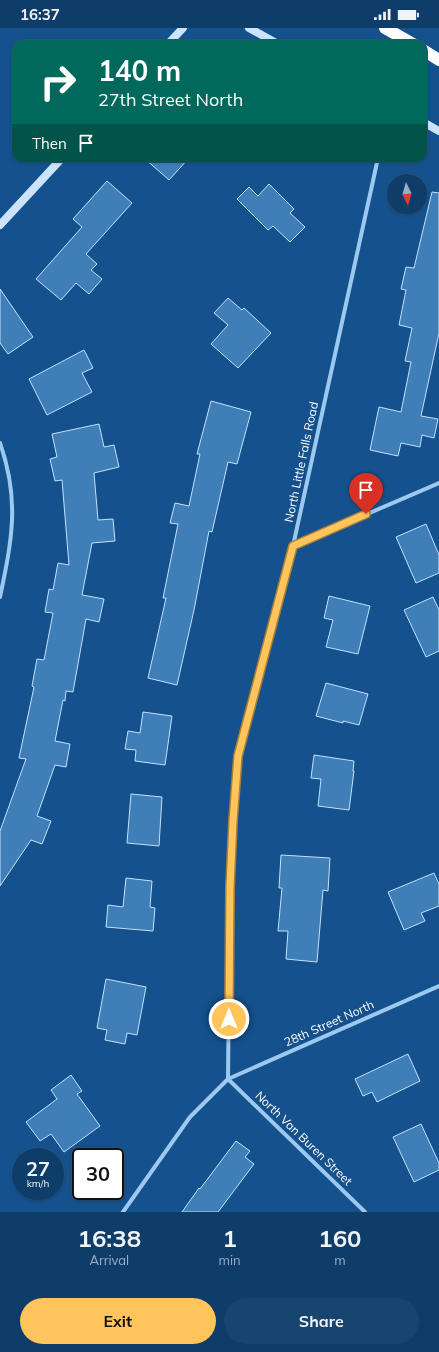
<!DOCTYPE html>
<html lang="en">
<head>
<meta charset="utf-8">
<style>
  body { margin:0; font-family:Mulish,sans-serif; background:#184470; color:#f1f3f6; height:100vh; display:flex; flex-direction:column; font-size:15px; white-space:nowrap }
  * { box-sizing:border-box; margin:0 }
  p { font-size:13px; color:#9baec1 }
  .icon { flex:none; width:22px; height:22px; fill:none; stroke:currentColor; stroke-width:2; stroke-linecap:round; stroke-linejoin:round }
  .map { position:relative; height:1184px; overflow:hidden }
  .sheet { display:flex; flex-direction:column; background:#0f3d6a; flex:1 }
  .sheet>* { flex:none }
  .top-card { position:absolute; left:12px; top:12px; width:415px; height:122px; border-radius:12px; box-shadow:0 1px 3px #0004,0 0 0 1px #2f567e; background:#00695c; color:#fff; overflow:hidden }
  .needle { width:26px; rotate:175deg }
  .buttons { position:absolute; left:387px; top:146px; display:grid; gap:8px }
  .buttons a { display:grid; place-items:center; width:40px; height:40px; border-radius:50%; background:#0f3d6a; box-shadow:0 1px 3px #0004,0 0 0 1px #2f567e; font-size:20px }
  .speed { position:absolute; left:12px; top:1120px; display:flex; gap:8px; font-size:20px; font-weight:700; text-align:center }
  .speed>* { display:grid; place-content:center; width:52px; height:52px; border-radius:50%; background:#0f3d6a; box-shadow:0 1px 3px #0004,0 0 0 1px #2f567e; line-height:1 }
  .speed small { font-size:10px; font-weight:400 }
  .speed .limit { border:2px solid #111; border-radius:6px; background:#fff; color:#111 }
  .pin { position:absolute; display:grid; place-items:center; width:34px; height:34px; color:#fff; margin:-41px -17px; border-radius:50% 50% 50% 0; rotate:-45deg; box-shadow:0 0 4px #0007 }
  .pin .icon { rotate:45deg }
  .me { position:absolute; width:44px; margin:-22px; rotate:0deg; stroke-linejoin:round; filter:drop-shadow(0 0 3px #0008) }
  .turn { display:flex; align-items:center; gap:14px; height:84px; padding:0 20px; font-size:18px }
  .turn .icon { width:52px; height:52px; stroke-width:2.5 }
  .turn b { display:block; font-size:28px; line-height:34px }
  .then { display:flex; align-items:center; height:38px; padding:0 20px; background:#0003; gap:8px; font-size:15px }
  .eta { display:flex; justify-content:space-evenly; align-items:center; height:68px; text-align:center }
  .eta b { font-size:24px; font-weight:700; line-height:28px }
  .primary-button { display:flex; gap:8px; margin-top:auto; padding:8px 20px }
  .primary-button a { flex:1; height:46px; border-radius:24px; background:#ffc45c; color:#111; font-size:16px; font-weight:700; line-height:46px; text-align:center }
  .primary-button a+a { background:#184470; color:#f1f3f6 }
  .status { display:flex; justify-content:space-between; align-items:center; height:28px; padding:0 20px; background:#0f3d6a; direction:ltr }
  .status svg { height:11px; fill:currentColor }
  .map>svg:first-child { display:block }
  .building { fill:#407eb8; stroke:#c4e1fc }
  .lines { fill:none; stroke-linecap:round; stroke-linejoin:round }
  .street { stroke:#9dc9f0; stroke-width:4 }
  .secondary { stroke:#cbe3fb; stroke-width:8 }
  .highway { stroke:#fff; stroke-width:12 }
  .route-casing { stroke:#a67f3c; stroke-width:10 }
  .route { stroke:#ffc45c; stroke-width:7 }
  .labels { text-anchor:middle; dominant-baseline:central; stroke-width:3; stroke-linejoin:round; paint-order:stroke }
  .street-label { font-size:12px; fill:#fff; stroke:#14518d }
</style>
</head>
<body>
<div class="status"><b>16:37</b><svg viewBox="0 0 49 12"><path d="M0 12V9h3v3zM5 12V6h3v6zM10 12V3h3v9zM15 12V0h3v12zM26 1h20v11H26zM47 4h2v5h-2z"/></svg></div>
<div class="map">
<svg width="439" height="1184" viewBox="0 0 439 1184">
  <rect width="100%" height="100%" fill="#14518d"/>
  <g class="building">
    <path d="M144,130h45l-20,22z"/>
    <path d="M107,153l25,22 -46,51 11,10 -6,6 11,9 -13,15 -13,-11 -15,17 -25,-21 46,-52 -9,-8z"/>
    <path d="M269,156l25,25 -4,4 15,14 -15,15 -17,-16 -5,4 -31,-31 12,-12 9,9z"/>
    <path d="M432,164l7,1v140l-18,83 17,3 -4,19 -12,-3 -2,12 -19,-4 -3,13 -28,-6 9,-43 22,5 10,-50 -6,-1 7,-33 -13,-3 7,-35 -5,-1 5,-22 8,1z"/>
    <path d="M0,261l33,48 -25,17 -8,-11z"/>
    <path d="M228,270l14,12 2,-2 27,25 -33,35 -27,-24 17,-19 -14,-12z"/>
    <path d="M84,322l9,18 -11,5 10,19 -45,23 -18,-36z"/>
    <path d="M211,373l40,11 -14,52 -9,-2 -16,70 -3,-1 -15,79 -17,75 -29,-7 18,-80h-3l15,-74 -8,-1 5,-20 14,3 11,-52h-3z"/>
    <path d="M99,396l5,23 10,-2 5,22 -25,6 4,47 15,-1 2,22 -23,2 -10,52 22,4 -5,23 -13,-3 -13,73 -7,-1 -1,10 -2,-1 -8,41 15,3 -4,23 -11,-2 -18,51 14,5 -9,23 -11,-4 -31,46v-55l26,-72 -7,-1 15,-71 -2,-1 5,-27 7,1 9,-47 -8,-1 4,-23 4,1 5,-27 11,2 -7,-85 -7,1 -5,-22 7,-2 -5,-23z"/>
    <path d="M426,496l13,31v18l-23,10 -20,-46z"/>
    <path d="M329,568l41,10 -12,48 -32,-7 7,-27 -9,-2z"/>
    <path d="M433,569l6,13v41l-13,6 -22,-47z"/>
    <path d="M326,655l42,11 -9,31 -16,-4v2l-27,-7z"/>
    <path d="M143,684l29,4 -7,49 -30,-4 1,-11 -11,-1 3,-18 12,2z"/>
    <path d="M314,727l40,6 -1,10h1l-5,39 -31,-4 3,-27 -10,-1z"/>
    <path d="M131,766l31,3 -3,49 -32,-3z"/>
    <path d="M281,827l49,3 -2,33 -5,-1 -6,72 -31,-3 2,-28h-10l4,-43h-3z"/>
    <path d="M434,845l5,11v22l-18,7 4,8 -21,9 -16,-38z"/>
    <path d="M126,850l26,3 -2,26 5,1 -2,23 -47,-4 2,-22 15,2z"/>
    <path d="M106,951l40,8 -9,48 -10,-2 -2,11 -20,-4 2,-10 -10,-2z"/>
    <path d="M408,1026l12,27 -43,21 -5,-10 -9,4 -8,-17z"/>
    <path d="M71,1047l11,16 -5,3 23,32 -36,26 -13,-18 -11,7 -14,-19 31,-23 -6,-9z"/>
    <path d="M421,1096l18,39v7l-25,12 -21,-45z"/>
    <path d="M236,1113l14,10 -5,6 9,7 -36,48h-36l17,-24 1,1z"/>
  </g>
  <g class="lines">
    <g class="street">
      <path d="M0,415c20,57 12,97 0,154"/>
      <path d="M293,518l146,-63"/>
      <path d="M228,1051l2,-192 3,-66 5,-65 55,-210 85,-388"/>
      <path d="M228,1051l137,133"/>
      <path d="M123,1184l67,-95 38,-38 211,-93"/>
    </g>
    <g class="secondary">
      <path d="M249,0l29,16"/>
      <path d="M168,16l15,-16"/>
      <path d="M423,94l16,9"/>
      <path d="M0,197l62,-67"/>
    </g>
    <g class="highway">
      <path d="M385,0l28,16"/>
      <path d="M423,22l16,10"/>
    </g>
  </g>
  <g class="lines">
    <defs>
      <path id="route" d="M229,991l1,-132 3,-66 5,-65 55,-210 73,-32"/>
    </defs>
    <use href="#route" class="route-casing"/>
    <use href="#route" class="route"/>
  </g>
  <g class="labels">
    <g class="street-label">
      <text transform="translate(301 434) rotate(-78)">North Little Falls Road</text>
      <text transform="translate(329 995) rotate(-24)">28th Street North</text>
      <text transform="translate(304 1110) rotate(44)">North Van Buren Street</text>
    </g>
  </g>
</svg>
<div class="buttons">
<a><svg class="needle" viewBox="-14 -14 28 28"><path d="M0-13l5 13h-10z" fill="#e53935"/><path d="M0 13l5-13h-10z" fill="#9baec1"/></svg></a>
</div>
<div class="speed"><div>27<small>km/h</small></div><div class="limit">30</div></div>
<div class="pin" style="left:366px;top:486px;background:#d93025"><svg class="icon" aria-label="arrive" viewBox="0 0 24 24"><path d="M6 21V4h12l-3 4 3 4H6"/></svg></div>
<svg class="me" style="left:229px;top:991px" viewBox="-20 -20 40 40"><circle r="17" fill="#ffc45c" stroke="#fff" stroke-width="3"/><path d="M0-11L8 9 0 5-8 9z" fill="#fff"/></svg>
<div class="top-card">
<div class="turn"><svg class="icon" aria-label="right" viewBox="0 0 24 24"><path d="M7 20v-9h11M14 6l5 5-5 5"/></svg><div><b>140 m</b>27th Street North</div></div>
<div class="then">Then<svg class="icon" aria-label="arrive" viewBox="0 0 24 24"><path d="M6 21V4h12l-3 4 3 4H6"/></svg></div>
</div>
</div>
<section class="sheet">
<div class="eta">
<div><b>16:38</b><p>Arrival</p></div>
<div><b>1</b><p>min</p></div>
<div><b>160</b><p>m</p></div>
</div>
<div class="primary-button"><a>Exit</a><a>Share</a></div>
</section>
</body>
</html>
